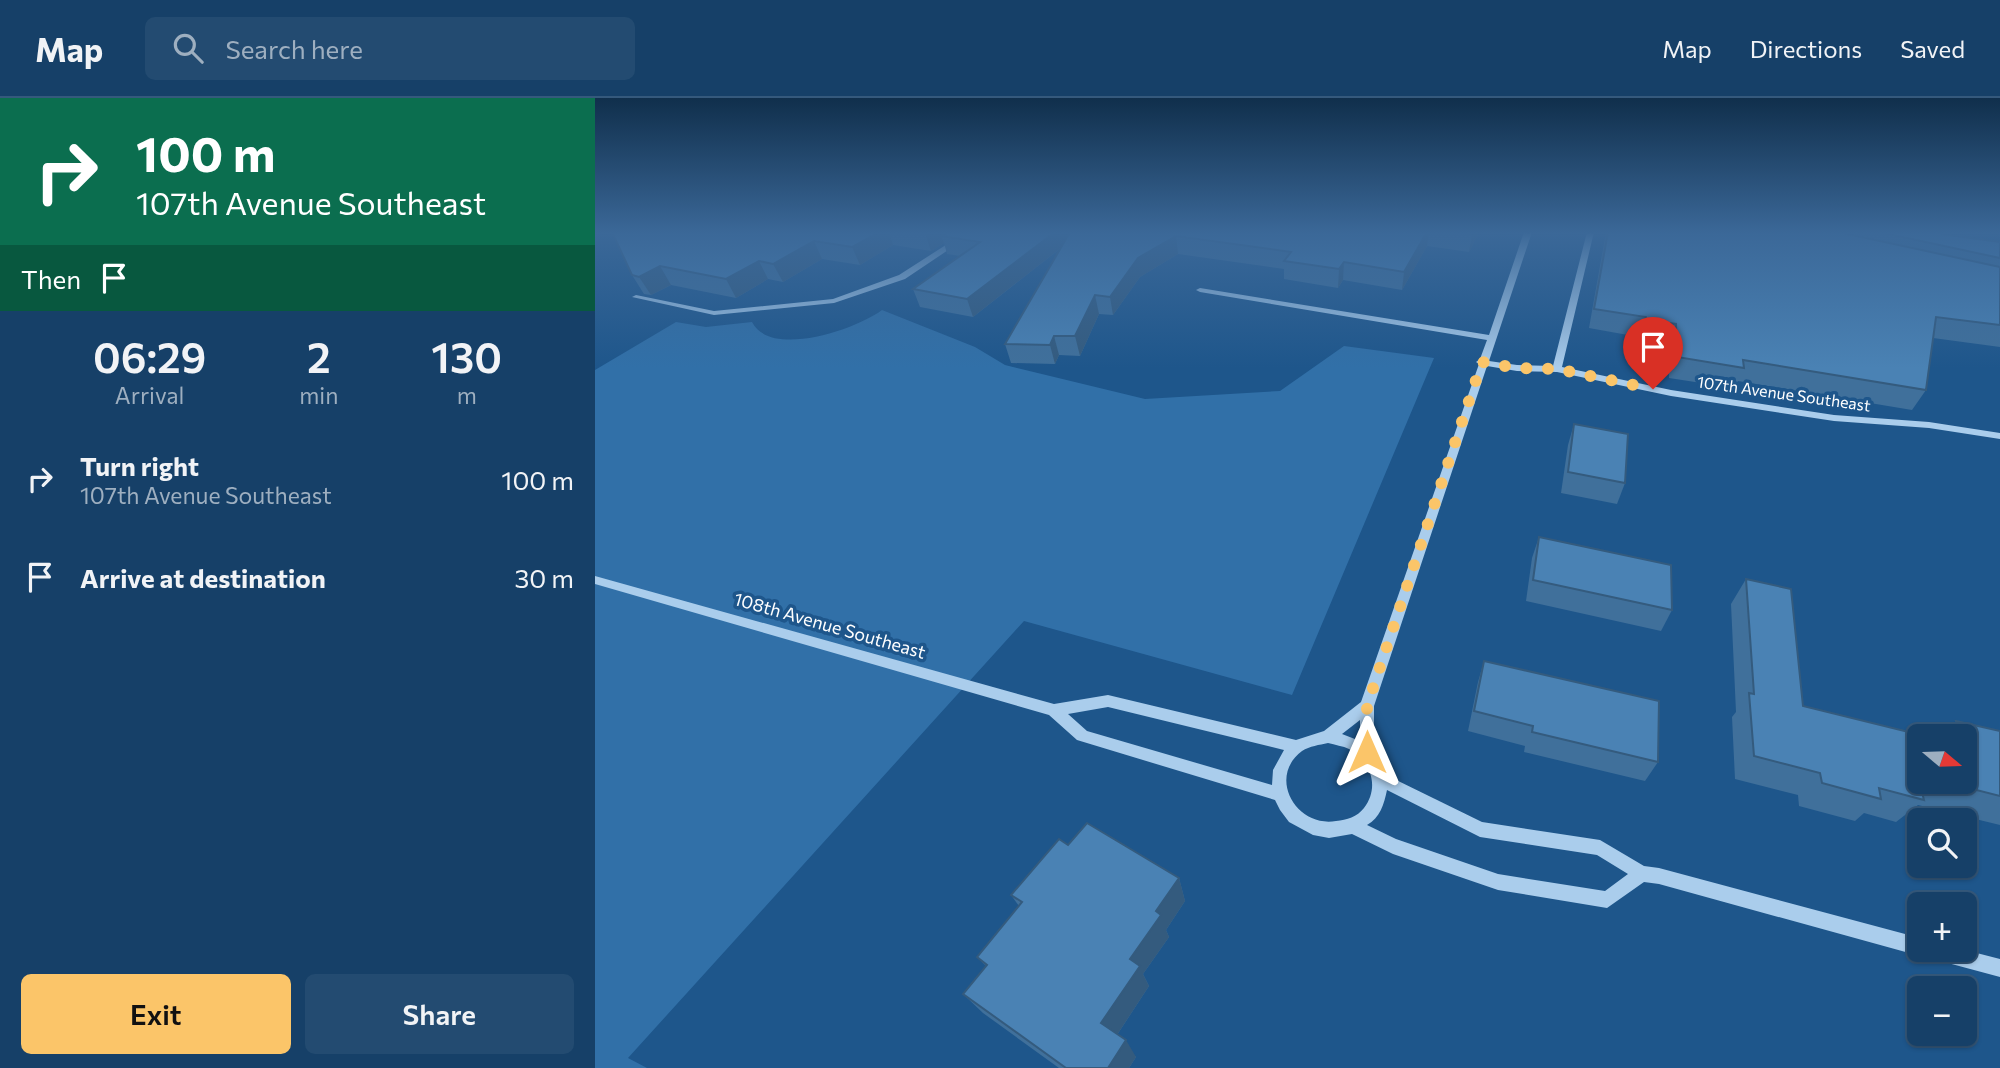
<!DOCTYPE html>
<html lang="en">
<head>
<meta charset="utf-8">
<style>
  body { margin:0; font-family:Commissioner,sans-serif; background:#234b71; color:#f1f3f6; height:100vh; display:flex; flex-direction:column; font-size:26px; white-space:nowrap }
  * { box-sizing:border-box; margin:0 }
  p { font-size:23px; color:#9eafc0 }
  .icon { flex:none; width:38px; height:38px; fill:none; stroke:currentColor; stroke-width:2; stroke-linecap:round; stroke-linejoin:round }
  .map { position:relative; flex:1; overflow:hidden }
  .side { display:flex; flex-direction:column; background:#164068; width:595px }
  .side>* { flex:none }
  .banner { background:#0b6e4f; color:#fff; overflow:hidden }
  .needle { width:46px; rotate:109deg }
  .controls { position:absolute; left:1312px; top:626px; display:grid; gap:14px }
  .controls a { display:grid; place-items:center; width:70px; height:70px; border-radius:10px; background:#164068; box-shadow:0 2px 5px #0004,0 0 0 2px #35597c; font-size:35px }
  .pin { position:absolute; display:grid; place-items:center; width:60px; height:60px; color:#fff; margin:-72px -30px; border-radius:50% 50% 50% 0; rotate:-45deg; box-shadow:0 0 7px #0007 }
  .pin .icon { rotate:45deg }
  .me { position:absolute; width:77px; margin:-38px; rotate:0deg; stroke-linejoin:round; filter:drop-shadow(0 0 5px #0008) }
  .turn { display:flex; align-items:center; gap:24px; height:147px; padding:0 21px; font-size:32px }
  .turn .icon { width:91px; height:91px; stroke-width:2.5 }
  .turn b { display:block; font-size:49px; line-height:60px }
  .then { display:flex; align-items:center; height:66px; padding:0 21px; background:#0003; gap:14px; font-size:26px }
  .eta { display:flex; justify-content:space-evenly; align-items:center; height:119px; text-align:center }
  .eta b { font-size:42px; font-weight:600; line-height:49px }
  .primary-button { display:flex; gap:14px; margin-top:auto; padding:14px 21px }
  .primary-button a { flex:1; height:80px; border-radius:10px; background:#fbc569; color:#111; font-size:28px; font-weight:600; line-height:80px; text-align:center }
  .primary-button a+a { background:#234b71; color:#f1f3f6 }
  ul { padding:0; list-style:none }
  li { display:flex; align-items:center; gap:21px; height:98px; padding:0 21px }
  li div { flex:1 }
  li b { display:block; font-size:26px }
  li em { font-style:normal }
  header { display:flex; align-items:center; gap:42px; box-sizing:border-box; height:98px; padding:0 35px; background:#164068; border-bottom:2px solid #35597c }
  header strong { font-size:33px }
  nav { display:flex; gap:38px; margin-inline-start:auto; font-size:24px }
  .search { width:490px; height:63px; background:#234b71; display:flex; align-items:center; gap:18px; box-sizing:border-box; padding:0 24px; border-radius:10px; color:#9eafc0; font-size:26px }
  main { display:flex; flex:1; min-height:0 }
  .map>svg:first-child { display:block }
  .green { fill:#3170a8 }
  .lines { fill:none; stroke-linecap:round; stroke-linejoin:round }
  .minor { fill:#aacdec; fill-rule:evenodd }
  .wall { fill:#40709b }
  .shaded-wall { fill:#345b7e }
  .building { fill:#4a82b4; stroke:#345b7e; stroke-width:2 }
  .route { stroke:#fbc569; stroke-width:12; stroke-dasharray:0 21.6 }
  .labels { text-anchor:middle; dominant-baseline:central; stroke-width:7; stroke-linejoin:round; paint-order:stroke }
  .far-street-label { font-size:16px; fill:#fff; stroke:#1e568b }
  .street-label { font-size:18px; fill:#fff; stroke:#1e568b }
</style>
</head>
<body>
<header>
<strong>Map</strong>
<div class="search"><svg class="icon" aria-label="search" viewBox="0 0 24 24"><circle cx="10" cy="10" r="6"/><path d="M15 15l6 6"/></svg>Search here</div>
<nav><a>Map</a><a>Directions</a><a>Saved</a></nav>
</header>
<main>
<section class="side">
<div class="banner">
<div class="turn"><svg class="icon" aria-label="right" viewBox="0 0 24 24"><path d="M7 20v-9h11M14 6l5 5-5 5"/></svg><div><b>100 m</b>107th Avenue Southeast</div></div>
<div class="then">Then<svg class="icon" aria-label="arrive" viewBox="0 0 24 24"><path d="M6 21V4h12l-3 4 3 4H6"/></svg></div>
</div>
<div class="eta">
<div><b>06:29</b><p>Arrival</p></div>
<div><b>2</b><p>min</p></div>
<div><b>130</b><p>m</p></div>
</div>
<ul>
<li><svg class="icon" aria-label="right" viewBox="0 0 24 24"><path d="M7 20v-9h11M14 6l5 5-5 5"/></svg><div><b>Turn right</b><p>107th Avenue Southeast</p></div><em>100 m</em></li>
<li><svg class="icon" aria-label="arrive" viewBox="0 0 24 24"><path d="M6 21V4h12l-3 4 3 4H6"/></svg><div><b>Arrive at destination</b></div><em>30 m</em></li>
</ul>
<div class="primary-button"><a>Exit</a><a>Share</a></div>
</section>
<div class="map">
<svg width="1405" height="970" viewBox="0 0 1405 970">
  <rect width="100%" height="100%" fill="#1e568b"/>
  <path class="green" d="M287,212l93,37 30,18 140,34 135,-8 64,-45 90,12 -142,337 -268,-74 -396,437 19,10h-52v-698l81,-48 30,5 46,-5c19,37 105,7 130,-12z"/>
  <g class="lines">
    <g class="minor">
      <path d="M371,134h9l-70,47 -71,24 -120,12 -82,-18 4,-2 78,16 119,-12 66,-24z"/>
      <path d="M929,134h8l-43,129 28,4 36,1 34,-134h7l-32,135 109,23 163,25 95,7 71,11v6l-71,-11 -95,-7 -163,-25 -114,-24 -40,-1 -30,-5 -113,340v46l12,23 96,47 118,18 44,26 15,2 261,70v12h45l35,9v18l-67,-18 -6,-3 -1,-3 -6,3 -261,-72 -15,-2 -37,26 -109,-18 -105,-36 -41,-20 -23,4 -16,-3 -24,-13 -9,-12 -5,-10 -198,-60 -28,-25 -454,-131v-8l459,128 54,-9 188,45 28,-9 37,-29 118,-338 -3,-2 4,-3 7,-19 -287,-48 -4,-2 4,-2 289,47zM513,609l176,43 -11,20 -1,15 -185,-54 -19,-17zM765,622v21l-18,-7zM733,645c7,2 15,3 21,6 22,12 31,38 15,59 -7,9 -17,12 -28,13 -40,7 -69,-44 -34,-70 8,-5 17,-6 26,-8zM792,692l93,47 117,18 31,19 -23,17 -107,-17 -102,-35 -29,-14c13,-7 17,-21 20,-35z"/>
    </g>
  </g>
  <g class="wall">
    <path d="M17,134h867l-10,20 -42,-6 -25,44 -59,-10 -5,8 -54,-9v-10l-106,-15 -38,23 -27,38 -14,-1 -19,42 -21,-1 -4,9 -44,-1 -6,-19 56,-96 -88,69 -53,-10 -7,-18 47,-33 -13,-2 -3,-11 -13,8 -38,-6 -33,20 -38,-6 -39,23 -15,-3 -32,19 -65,-13 -20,10 -7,-1 -12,-19z"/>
    <path d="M1011,134h335l1,2 58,8v105l-67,-9 -7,52 -14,20 -174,-29 -4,7 -65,-10 -1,-34 -29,-4v-3l-50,-9z"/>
    <path d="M979,326l51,59 -8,21 -56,-11 7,-48z"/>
    <path d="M944,439l133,73 -11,21 -135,-30 6,-43z"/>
    <path d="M1151,481l57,127 117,31v45h45v-45h-27l18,-16 44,10v94l-82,-20 -22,17 -32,-9 -9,8 -56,-15 -1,-11 -63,-16 -3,-62 4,-5 -5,-108z"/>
    <path d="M889,563l174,101 -13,19 -121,-29 1,-6 -57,-15 10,-49z"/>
    <path d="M473,747l111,33 6,23 -19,29 3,7 -26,37 6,12 -32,49 19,22 -7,11h-70l-76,-55 -20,-19 23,-28 -9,-9 42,-51 -8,-11z"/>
  </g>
  <g class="shaded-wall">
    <path d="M284,134h10l4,13 -33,20 -8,-18z"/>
    <path d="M333,134h33l-20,4 3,7 -13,8 -6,-18z"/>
    <path d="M460,134h26l-108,85 -6,-18z"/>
    <path d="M832,134h2l-2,14 -25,44 2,-18z"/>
    <path d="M878,134h6l-10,20 3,-18z"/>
    <path d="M581,138l2,18 -38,23 -27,38 -3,-18 28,-39z"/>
    <path d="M219,143l8,18 -39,23 -10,-18z"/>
    <path d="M164,163l9,18 -32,19 -10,-19z"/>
    <path d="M749,164l-1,18 -5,8 1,-19z"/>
    <path d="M65,168l11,19 -20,10 -12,-18z"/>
    <path d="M500,197l4,19 -19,42 -5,-20z"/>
    <path d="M459,238l5,19 -4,9 -5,-19z"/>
    <path d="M584,780l6,23 -19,29 3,7 -26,37 6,12 -36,55 -12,-18 29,-64 26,-48z"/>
    <path d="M531,942l10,17 -7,11h-21z"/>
  </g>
  <g class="building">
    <path d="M17,134h267l-27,15 -38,-6 -41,23 -14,-3 -33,18 -66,-13 -21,11 -7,-2z"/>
    <path d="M353,134h107l-88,67 -54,-10 67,-47 -39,-6z"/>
    <path d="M475,134h357l-23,40 -60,-10 -5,7 -55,-8 7,-9 -115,-16 -38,22 -28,39 -15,-2 -20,41h-21l-4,9 -45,-1z"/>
    <path d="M861,134h17l-1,2z"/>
    <path d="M1013,134h222l13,1 157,34v58l-64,-8 -10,73 -183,-30 1,8 -67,-11 -1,-33 -30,-4v-3l-52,-8z"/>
    <path d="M1284,134h62l1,2 58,8v16z"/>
    <path d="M979,326l54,10 -3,49 -57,-11z"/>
    <path d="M944,439l132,28 1,45 -139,-30z"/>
    <path d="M1151,481l45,10 12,117 126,31h-9v39h-2l6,24 -45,-12 2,11 -59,-16 -2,-10 -66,-17 -5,-63 5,1z"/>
    <path d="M889,563l175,40 -1,61 -126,-30 1,-6 -59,-15z"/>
    <path d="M1361,623l44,10v65l-55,-14h20v-45h-4z"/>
    <path d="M492,725l92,55 -23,33 5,4 -31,44 10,7 -39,57 25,17 -18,28h-42l-103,-74 24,-29 -10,-8 45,-55 -11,-7 48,-56 9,6z"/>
  </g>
  <linearGradient id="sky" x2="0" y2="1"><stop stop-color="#102f4c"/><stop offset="0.5" stop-color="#3b6898"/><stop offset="1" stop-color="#3b6898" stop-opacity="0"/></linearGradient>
  <rect width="1405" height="270" fill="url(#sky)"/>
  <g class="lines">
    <path class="route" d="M772,654v-46l115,-344 35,6 40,1 96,20"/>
  </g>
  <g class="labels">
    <g class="far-street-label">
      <text transform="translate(1189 295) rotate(8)">107th Avenue Southeast</text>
    </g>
    <g class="street-label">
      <text transform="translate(235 527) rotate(16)">108th Avenue Southeast</text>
    </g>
  </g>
</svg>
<div class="controls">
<a><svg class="needle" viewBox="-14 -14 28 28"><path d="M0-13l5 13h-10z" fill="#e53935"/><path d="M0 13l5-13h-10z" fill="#9eafc0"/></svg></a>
<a><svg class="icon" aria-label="search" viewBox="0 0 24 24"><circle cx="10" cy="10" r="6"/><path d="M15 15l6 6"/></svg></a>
<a>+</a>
<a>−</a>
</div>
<div class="pin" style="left:1058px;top:291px;background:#d93025"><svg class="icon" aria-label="arrive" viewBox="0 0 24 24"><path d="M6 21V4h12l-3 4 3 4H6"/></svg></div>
<svg class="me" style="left:772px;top:654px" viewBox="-20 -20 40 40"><path d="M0-17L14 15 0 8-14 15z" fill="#fbc569" stroke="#fff" stroke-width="4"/></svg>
</div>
</main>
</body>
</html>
